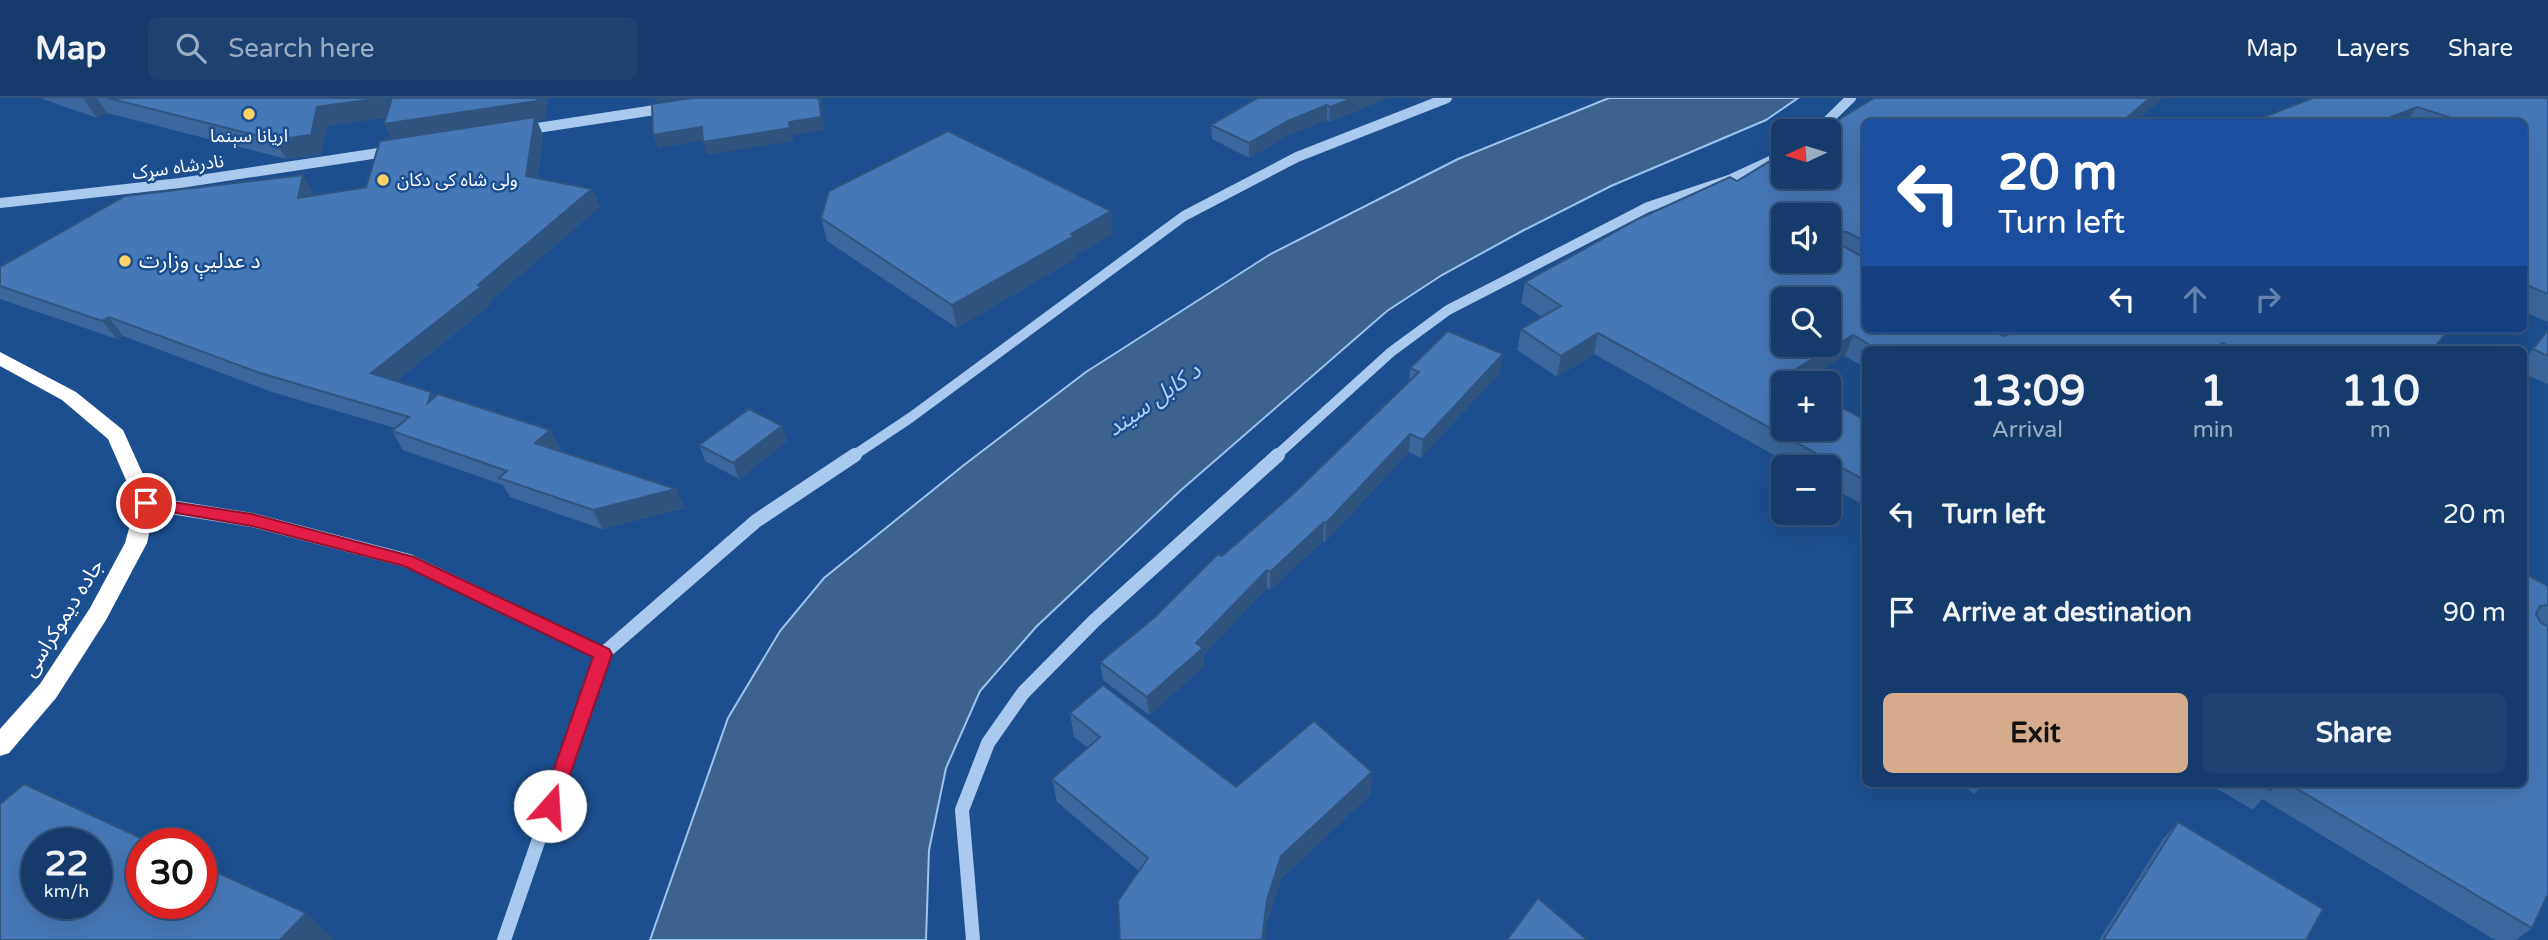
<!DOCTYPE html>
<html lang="en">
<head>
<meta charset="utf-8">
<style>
  body { margin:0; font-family:"Varela Round","Noto Sans Arabic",sans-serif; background:#1d4271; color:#f1f3f6; height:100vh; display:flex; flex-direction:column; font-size:26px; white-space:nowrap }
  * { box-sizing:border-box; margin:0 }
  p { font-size:23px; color:#9dadc1 }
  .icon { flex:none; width:38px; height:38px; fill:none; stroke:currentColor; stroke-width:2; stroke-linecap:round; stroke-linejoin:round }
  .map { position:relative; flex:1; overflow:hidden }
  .drawer { position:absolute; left:1862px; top:248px; width:665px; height:441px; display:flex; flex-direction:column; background:#143b6b; border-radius:10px; box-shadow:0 7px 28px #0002,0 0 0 2px #33557e }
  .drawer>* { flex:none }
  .top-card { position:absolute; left:1862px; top:21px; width:665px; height:214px; border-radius:10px; box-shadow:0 7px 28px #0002,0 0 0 2px #33557e; background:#1a4fa0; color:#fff; overflow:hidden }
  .needle { width:46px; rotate:266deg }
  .buttons { position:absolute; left:1771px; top:21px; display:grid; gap:14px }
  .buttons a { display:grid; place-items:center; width:70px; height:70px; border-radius:10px; background:#143b6b; box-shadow:0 7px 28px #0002,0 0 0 2px #33557e; font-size:35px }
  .speed { position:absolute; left:21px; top:730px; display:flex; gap:14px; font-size:35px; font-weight:700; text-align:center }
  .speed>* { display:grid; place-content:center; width:91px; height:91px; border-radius:50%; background:#143b6b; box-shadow:0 7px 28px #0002,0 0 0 2px #33557e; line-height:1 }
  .speed small { font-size:18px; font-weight:400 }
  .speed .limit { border:10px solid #d22; background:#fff; color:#111 }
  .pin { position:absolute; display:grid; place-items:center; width:60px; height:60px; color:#fff; margin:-30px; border:4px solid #fff; border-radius:50%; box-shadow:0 2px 7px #0007 }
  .me { position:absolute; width:77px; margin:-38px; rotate:19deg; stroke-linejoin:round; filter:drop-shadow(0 0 5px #0008) }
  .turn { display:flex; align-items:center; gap:24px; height:147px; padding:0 21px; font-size:32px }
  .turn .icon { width:91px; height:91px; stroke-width:2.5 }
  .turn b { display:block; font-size:49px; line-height:60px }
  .lanes { display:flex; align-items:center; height:66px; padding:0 21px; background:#0003; justify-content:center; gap:35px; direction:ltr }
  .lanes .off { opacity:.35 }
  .eta { display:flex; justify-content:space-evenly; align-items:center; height:119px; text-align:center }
  .eta b { font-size:42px; font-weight:700; line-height:49px }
  .action { display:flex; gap:14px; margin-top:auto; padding:14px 21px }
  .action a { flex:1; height:80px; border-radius:10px; background:#d6ab8b; color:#111; font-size:28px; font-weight:700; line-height:80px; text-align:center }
  .action a+a { background:#1d4271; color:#f1f3f6 }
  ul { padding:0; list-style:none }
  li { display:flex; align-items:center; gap:21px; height:98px; padding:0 21px }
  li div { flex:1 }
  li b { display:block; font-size:26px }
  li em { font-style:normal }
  header { display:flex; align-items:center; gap:42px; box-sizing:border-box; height:98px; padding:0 35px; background:#143b6b; border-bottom:2px solid #33557e }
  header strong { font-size:33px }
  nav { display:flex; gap:38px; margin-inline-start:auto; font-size:24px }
  .search { width:490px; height:63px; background:#1d4271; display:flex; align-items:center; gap:18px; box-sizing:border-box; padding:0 24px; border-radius:10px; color:#9dadc1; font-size:26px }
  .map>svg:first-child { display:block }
  .water { fill:#3c6290; stroke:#9cc4f0; stroke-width:2 }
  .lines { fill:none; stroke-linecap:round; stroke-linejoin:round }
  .minor-far1 { stroke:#a9c9ee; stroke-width:10 }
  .minor { stroke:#a9c9ee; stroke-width:14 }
  .highway { fill:#fff; fill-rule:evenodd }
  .wall { fill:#3a679d }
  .shaded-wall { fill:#305480 }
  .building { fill:#4478b7; stroke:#305480; stroke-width:2; fill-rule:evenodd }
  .route { fill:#e11d48; stroke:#92132f; stroke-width:2 }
  .poi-dot { fill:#ffd166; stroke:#1b4f8f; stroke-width:2.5 }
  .labels { text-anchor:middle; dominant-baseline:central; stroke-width:5; stroke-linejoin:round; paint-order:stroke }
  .far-poi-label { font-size:18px; fill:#fff; stroke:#1b4f8f }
  .far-street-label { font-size:18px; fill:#fff; stroke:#1b4f8f }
  .poi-label { font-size:21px; fill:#fff; stroke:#1b4f8f; text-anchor:start }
  .street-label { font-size:21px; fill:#fff; stroke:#1b4f8f }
  .water-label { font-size:23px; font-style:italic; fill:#b5d3f5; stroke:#1b4f8f }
</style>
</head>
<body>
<header>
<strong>Map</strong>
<div class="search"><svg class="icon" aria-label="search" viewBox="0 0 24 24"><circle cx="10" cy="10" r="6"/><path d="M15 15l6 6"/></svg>Search here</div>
<nav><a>Map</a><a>Layers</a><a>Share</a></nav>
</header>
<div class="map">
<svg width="2548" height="842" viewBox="0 0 2548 842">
  <rect width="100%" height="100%" fill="#1b4f8f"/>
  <path class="water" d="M1609,0h189l-32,22 -155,66 -87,44 -82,45 -55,36 -207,180 -144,136 -56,64 -34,77 -17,82 -3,90h-276l78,-222 52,-87 44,-53 140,-113 122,-93 183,-117 189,-96z"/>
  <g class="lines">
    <g class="minor-far1">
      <path d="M524,32l144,-22"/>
      <path d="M1817,33l34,-33"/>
      <path d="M0,105l180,-20 212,-32"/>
      <path d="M853,358l57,-38 274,-202 113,-59 150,-59"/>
      <path d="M1276,358l115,-104 57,-42 200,-103 81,-27 54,-25"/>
    </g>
    <g class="minor">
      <path d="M146,405l106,17 157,41 194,93"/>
      <path d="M504,842l99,-286 153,-133 99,-66"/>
      <path d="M973,842l-11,-130 26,-67 35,-50 71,-72 184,-166"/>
    </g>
    <path class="highway" d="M0,254l76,40 47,38 33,73 -9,40 -41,77 -50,78 -47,55 -9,3v-27l40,-45 50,-76 35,-65 11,-40 -28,-64 -46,-39 -62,-34z"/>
  </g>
  <g class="wall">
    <path d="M40,0h508l-3,21 -8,2 6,14 -6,43 55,11 8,18 -110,94 1,3 -95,77 35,11 3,5 116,33 10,18 -3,3 128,57 -83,21 -92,-32 -7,-12 -100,-35 -11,-19 3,-3 -123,-36 -149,-56 -6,3 -117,-40v-32l313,-74v3l53,-9 26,-48 -5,-22 -60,9 -6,28 -35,5 -179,-46 -10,5z"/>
    <path d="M1258,0h130l-59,24 -2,-2 -39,15 -39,23 -37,-19 -1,-14z"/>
    <path d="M1874,0h289l-29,24h-268v207h583l-15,19 6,2h-574v18l-21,-12 -62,27 83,37v78l-6,5 -31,-17v-19h-34l-201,-113 -37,23 -40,-27 4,-21 21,-12 -21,-14 4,-21 212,-101z"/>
    <path d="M2313,0h235v224l-24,-10v-190h-273z"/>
    <path d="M821,120l292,16 -37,21v3l-119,70 -130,-87z"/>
    <path d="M2548,232v54l-24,-10v-14z"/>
    <path d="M1410,270l90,4 -79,86 -12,-6 -84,90 -2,-1 -53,49 -3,-2 -63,66v12l-55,49 -46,-35 -3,-18 55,-45 138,-123 116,-112z"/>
    <path d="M787,343l-48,38 -34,-18 -6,-16z"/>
    <path d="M2524,475l24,13v308l-16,34 -16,12h-21l-233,-141 -9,11 -44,-26h315z"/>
    <path d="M1070,615l166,74 136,-15 -2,23 -89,84 -14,44 -128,-52 -82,-69 -5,-23 36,-31 -14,-11z"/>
    <path d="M1961,686h22l-9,10z"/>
    <path d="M2178,724l128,118h-207l64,-101z"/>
  </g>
  <g class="shaded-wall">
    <path d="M87,0h10l10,15 -10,5 -13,-19z"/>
    <path d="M381,0h13l8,17 -75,11 -6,28 -35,5 -11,-19 42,-33z"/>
    <path d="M538,0h10l-3,21 -8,2 6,14 -9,59 -140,-51 -10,-19z"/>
    <path d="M655,0h28l-27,4z"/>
    <path d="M819,0h3l2,32 -31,5 -4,-13z"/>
    <path d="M1353,0h35l-59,24 1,-15z"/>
    <path d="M2150,0h13l-29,24h-11l1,-2z"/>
    <path d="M1327,7v15l-39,15 -39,23v-15l39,-22z"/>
    <path d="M2417,9l-10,15h-29z"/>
    <path d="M702,29l4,13 -48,8 -5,-13z"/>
    <path d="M790,30l4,13 -87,14 -4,-13z"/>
    <path d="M303,77l10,18 -5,23 -10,-18z"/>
    <path d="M592,91l8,18 -110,94 1,3 -108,87 -12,-18z"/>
    <path d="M1111,113l2,23 -37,21v3l-119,70 -5,-23z"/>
    <path d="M109,219l14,19 -6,3 -15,-18z"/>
    <path d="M1598,235l-4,21 -37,23 4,-21z"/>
    <path d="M1853,237l-8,21 -45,27h-17v-6z"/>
    <path d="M1503,256l-3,18 -79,86 2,-18z"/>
    <path d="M431,294l11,19 -14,-8z"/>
    <path d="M782,328l5,15 -48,38 -6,-16z"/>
    <path d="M550,332l10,18 -15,14 -10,-19z"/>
    <path d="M1410,336l-1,18 -84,90 1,-19z"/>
    <path d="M676,391l9,19 -83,21 -9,-19z"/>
    <path d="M1866,392v8l-6,5z"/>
    <path d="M1324,424l-1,19 -53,49v-18z"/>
    <path d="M1267,472v18l-63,66v12l-55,49 -2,-18 49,-54z"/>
    <path d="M1372,674l-2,23 -89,84 -14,44 -2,17h-3l5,-40 14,-44z"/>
    <path d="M306,815l28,27h-54z"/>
  </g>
  <g class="building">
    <path d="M108,0h273l-64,9 -6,28 -36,5z"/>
    <path d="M392,0h146l-1,3 -153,23z"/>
    <path d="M692,0h127l2,19 -32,5 1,6 -87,14 -1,-15 -49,8 -1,-31z"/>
    <path d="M1258,0h95l-23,9 -3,-2 -39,16 -39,22 -38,-18z"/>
    <path d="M1874,0h276l-26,22 7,2h-265v120l-19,-10h-6l-4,3 3,9 26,15v70h125l12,7 9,-3 1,-4h436l-15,19 6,2h-202l-16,-7 -4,7h-340l-25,-15 -70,42 13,6h-13v46h46v-28l37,19v61l-268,-148 -37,23 -40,-27 40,-23 -36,-24 113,-63 92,-42 7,4 46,-28v24h46v-46h-9zM1783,117h46v46h-46zM1783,201h46v46h-46z"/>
    <path d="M2313,0h235v196l-24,-10v-162h-60l-47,-15 -39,15h-127z"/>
    <path d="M535,19l-9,59 66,13 -114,96 4,1 -111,87 60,19 -3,11 10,-9 112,36 -15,13 141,46 -83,21 -94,-32 8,-7 -115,-40 17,-14 -149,-44 -151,-56 -7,4 -102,-35v-19l125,-71 178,-21 -5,23 68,-11 14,-46z"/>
    <path d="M948,33l163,80 -40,23 3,2 -122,69 -131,-87 8,-27z"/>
    <path d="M2548,232v26l-15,-7z"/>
    <path d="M1448,233l55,23 -80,86 -13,-6 -84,89 -2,-1 -54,50 -3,-2 -71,73 7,5 -56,49 -47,-35 55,-45 63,-63 4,2 71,-62 126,-122 -9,-4z"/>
    <path d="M749,311l33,17 -49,37 -34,-18z"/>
    <path d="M2524,475l24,13v20l-2,-1 -6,1 -4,8 5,9 7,3v268l-16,34 -243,-144h235z"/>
    <path d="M1103,587l133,102 78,-66 58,51 -91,84 -14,44 -5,40h-142l-2,-39 30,-43 -96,-79 48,-42 -30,-24z"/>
    <path d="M24,686l130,60h-12v59h59v-38l105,48 -26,27h-280v-136zM37,746h59v59h-59z"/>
    <path d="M2261,686h14l-4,6z"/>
    <path d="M2178,724l145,87 -17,31h-203z"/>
    <path d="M1538,800l49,42h-80z"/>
  </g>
  <path class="route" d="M146,400l106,16 162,43 195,92 3,5 -55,158 -7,3 -7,-3 -2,-6 52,-149 -189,-91 -152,-40 -111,-19 -3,-4 3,-4z"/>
  <g class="poi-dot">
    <circle cx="249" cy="16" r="7"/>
    <circle cx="383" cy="82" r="7"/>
    <circle cx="125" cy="163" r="7"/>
  </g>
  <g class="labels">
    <g class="far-poi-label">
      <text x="249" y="38">اريانا سېنما</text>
      <text x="397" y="82" text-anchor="start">ولی شاہ کی دکان</text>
    </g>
    <g class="far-street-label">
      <text transform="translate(178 69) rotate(-8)">نادرشاه سړک</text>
    </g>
    <g class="poi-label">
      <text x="139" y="163">د عدلیې وزارت</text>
    </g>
    <g class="street-label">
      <text transform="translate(63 520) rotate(-58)">جاده دیموکراسی</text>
    </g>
    <g class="water-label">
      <text transform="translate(1154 302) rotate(-35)">د کابل سيند</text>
    </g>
  </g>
</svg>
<div class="buttons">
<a><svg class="needle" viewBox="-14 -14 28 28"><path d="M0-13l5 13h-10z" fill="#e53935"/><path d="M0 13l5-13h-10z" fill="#9dadc1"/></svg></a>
<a><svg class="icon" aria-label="sound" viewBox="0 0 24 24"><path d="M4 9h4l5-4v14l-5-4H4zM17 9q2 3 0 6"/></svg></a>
<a><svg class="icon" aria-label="search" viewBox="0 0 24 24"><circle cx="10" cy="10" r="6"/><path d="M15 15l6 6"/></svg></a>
<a>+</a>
<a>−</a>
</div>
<div class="speed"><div>22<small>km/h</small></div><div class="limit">30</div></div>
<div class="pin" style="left:146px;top:405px;background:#d93025"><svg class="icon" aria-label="arrive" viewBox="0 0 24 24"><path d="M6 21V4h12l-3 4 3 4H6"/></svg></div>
<svg class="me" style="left:550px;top:708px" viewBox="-20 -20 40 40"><circle r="19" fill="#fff"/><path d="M0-13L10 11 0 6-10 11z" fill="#e11d48"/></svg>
<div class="top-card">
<div class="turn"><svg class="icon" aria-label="left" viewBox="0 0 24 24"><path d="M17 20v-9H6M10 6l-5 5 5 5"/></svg><div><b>20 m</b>Turn left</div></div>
<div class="lanes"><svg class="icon" aria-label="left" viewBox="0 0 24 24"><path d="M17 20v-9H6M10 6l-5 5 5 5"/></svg><svg class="icon off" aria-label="ahead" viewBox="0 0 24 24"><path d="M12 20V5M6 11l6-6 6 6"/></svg><svg class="icon off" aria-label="right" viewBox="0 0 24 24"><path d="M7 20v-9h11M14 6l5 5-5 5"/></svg></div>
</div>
<section class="drawer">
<div class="eta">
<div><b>13:09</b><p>Arrival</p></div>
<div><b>1</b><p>min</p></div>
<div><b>110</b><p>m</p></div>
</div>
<ul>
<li><svg class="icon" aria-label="left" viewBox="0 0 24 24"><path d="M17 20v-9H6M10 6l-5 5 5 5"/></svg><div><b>Turn left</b></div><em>20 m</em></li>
<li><svg class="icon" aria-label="arrive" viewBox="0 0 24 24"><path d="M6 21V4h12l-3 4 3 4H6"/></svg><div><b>Arrive at destination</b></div><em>90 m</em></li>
</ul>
<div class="action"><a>Exit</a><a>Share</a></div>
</section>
</div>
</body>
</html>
